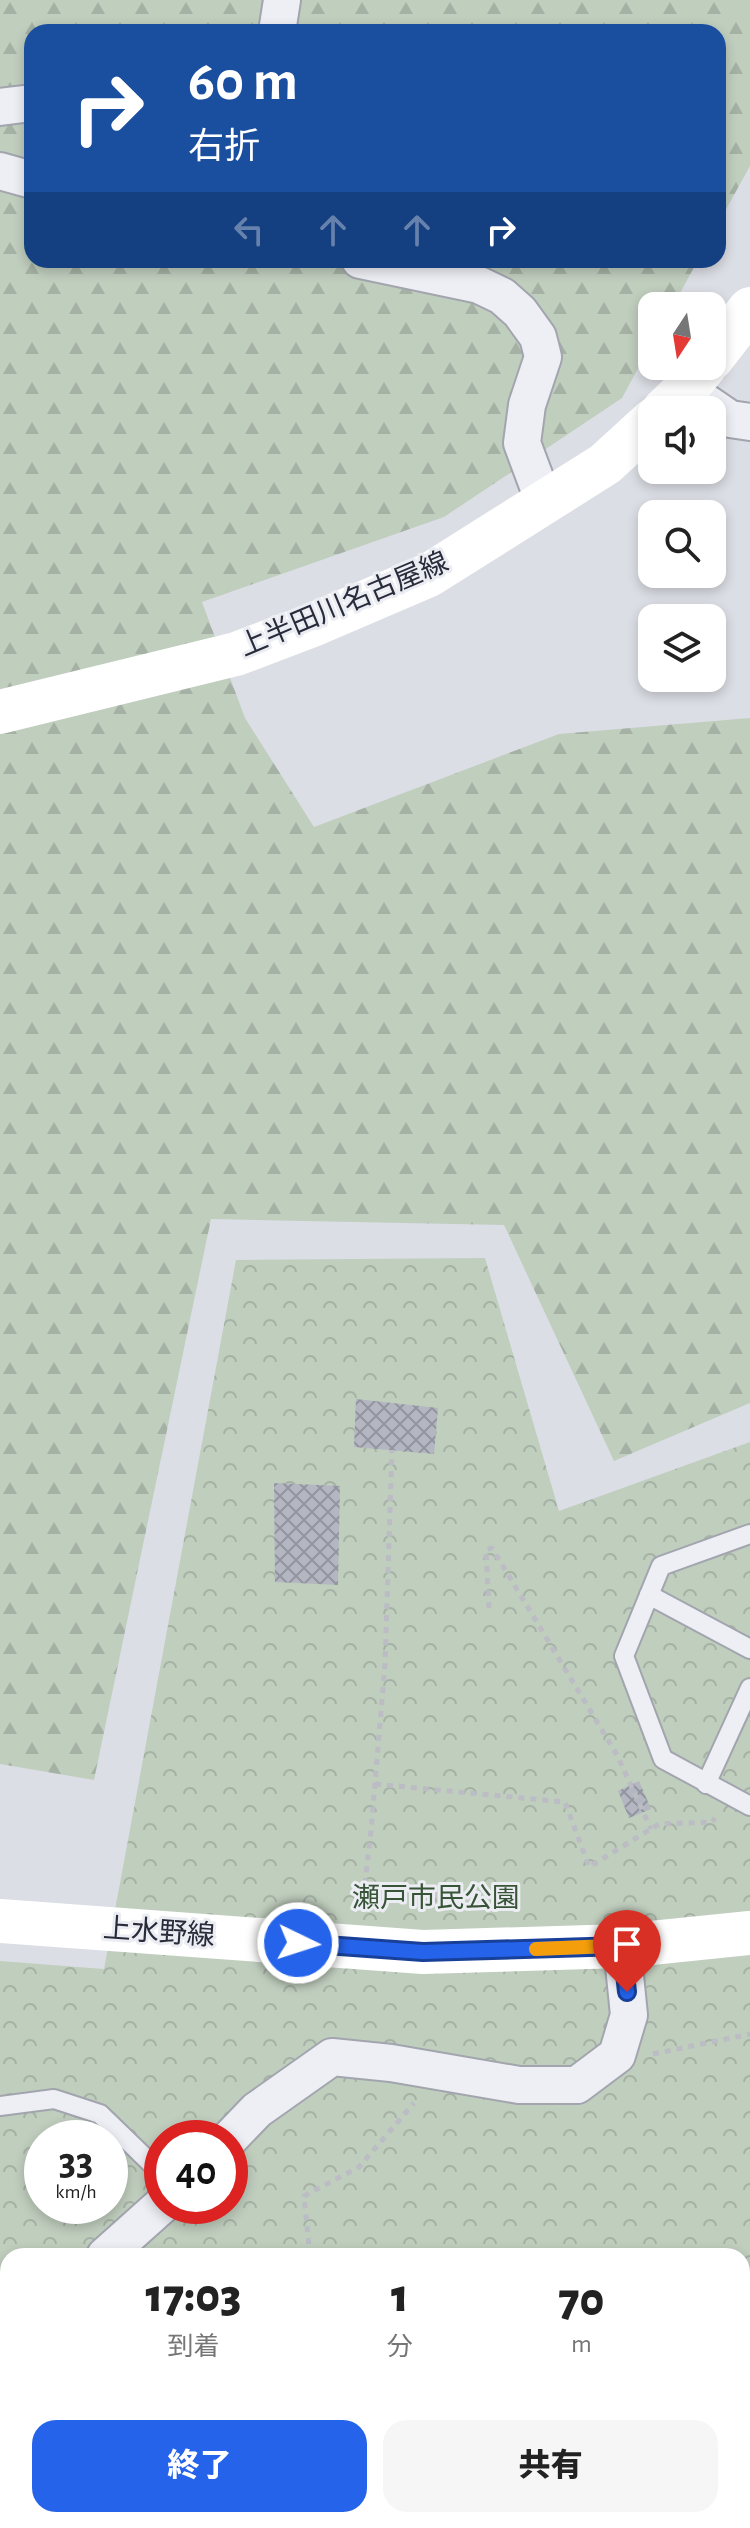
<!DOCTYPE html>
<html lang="ja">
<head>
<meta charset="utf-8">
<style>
  body { margin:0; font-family:"Alegreya Sans","Noto Sans JP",sans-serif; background:#f6f6f6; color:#222; height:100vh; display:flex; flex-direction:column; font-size:30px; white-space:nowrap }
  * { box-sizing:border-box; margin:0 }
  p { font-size:26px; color:#767676 }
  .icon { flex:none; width:44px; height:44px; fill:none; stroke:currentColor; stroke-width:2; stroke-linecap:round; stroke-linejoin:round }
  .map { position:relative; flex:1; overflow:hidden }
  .drawer { position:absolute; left:0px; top:2248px; width:750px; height:280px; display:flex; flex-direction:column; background:#fff; border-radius:24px 24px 0 0; box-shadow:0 4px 12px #0003 }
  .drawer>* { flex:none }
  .banner { position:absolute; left:24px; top:24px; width:702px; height:244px; border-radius:24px; box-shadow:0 4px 12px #0003; background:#1a4fa0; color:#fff; overflow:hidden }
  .needle { width:52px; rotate:192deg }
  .controls { position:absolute; left:638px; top:292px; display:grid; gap:16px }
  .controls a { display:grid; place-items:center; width:88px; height:88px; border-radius:16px; background:#fff; box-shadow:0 4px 12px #0003; font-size:40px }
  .speed { position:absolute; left:24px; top:2120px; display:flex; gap:16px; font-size:40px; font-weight:700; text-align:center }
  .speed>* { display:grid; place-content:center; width:104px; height:104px; border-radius:50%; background:#fff; box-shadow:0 4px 12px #0003; line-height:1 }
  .speed small { font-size:20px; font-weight:400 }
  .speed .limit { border:12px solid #d22; background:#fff; color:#111 }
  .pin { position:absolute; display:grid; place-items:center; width:68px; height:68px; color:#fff; margin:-82px -34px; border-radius:50% 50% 50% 0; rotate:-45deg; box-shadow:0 0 8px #0007 }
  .pin .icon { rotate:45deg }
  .me { position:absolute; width:88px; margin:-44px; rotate:94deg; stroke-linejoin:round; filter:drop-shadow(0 0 6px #0008) }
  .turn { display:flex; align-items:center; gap:28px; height:168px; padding:0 32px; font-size:36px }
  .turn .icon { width:104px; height:104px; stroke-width:2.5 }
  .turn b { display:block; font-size:56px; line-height:68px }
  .lanes { display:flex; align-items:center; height:76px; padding:0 32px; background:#0003; justify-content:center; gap:40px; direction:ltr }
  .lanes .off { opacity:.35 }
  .eta { display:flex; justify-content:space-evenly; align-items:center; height:136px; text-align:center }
  .eta b { font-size:48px; font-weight:800; line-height:56px }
  .primary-button { display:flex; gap:16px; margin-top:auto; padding:16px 32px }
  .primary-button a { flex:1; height:92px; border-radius:24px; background:#2563eb; color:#fff; font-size:32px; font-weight:800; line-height:92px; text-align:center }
  .primary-button a+a { background:#f6f6f6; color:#222 }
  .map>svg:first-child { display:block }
  .forest { fill:url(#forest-firs) }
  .park { fill:url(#park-crowns); fill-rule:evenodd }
  .building { fill:url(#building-cross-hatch) }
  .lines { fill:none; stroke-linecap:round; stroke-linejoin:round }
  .lane-casing { stroke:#a2a5ae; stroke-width:22 }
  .street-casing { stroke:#a2a5ae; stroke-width:40 }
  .path { stroke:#bbbcc4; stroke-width:5; stroke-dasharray:6 6; stroke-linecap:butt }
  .lane { stroke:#eeeff4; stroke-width:18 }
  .street { stroke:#eeeff4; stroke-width:36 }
  .secondary { stroke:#fff; stroke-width:44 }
  .route-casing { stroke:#184099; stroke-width:20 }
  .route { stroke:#2563eb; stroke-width:14 }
  .slow { stroke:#f59e0b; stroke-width:14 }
  .labels { text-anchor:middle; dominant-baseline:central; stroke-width:6; stroke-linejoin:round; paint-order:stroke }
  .street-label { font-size:28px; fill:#282b3a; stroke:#ebedf3 }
  .park-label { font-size:28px; fill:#375436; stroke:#ebedf3 }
</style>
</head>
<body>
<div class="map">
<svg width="750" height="2528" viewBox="0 0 750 2528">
  <defs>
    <pattern id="forest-firs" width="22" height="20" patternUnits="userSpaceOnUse" patternTransform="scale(2)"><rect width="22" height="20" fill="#c0cebe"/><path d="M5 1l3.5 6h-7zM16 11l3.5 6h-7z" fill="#a5b1a4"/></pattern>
    <pattern id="park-crowns" width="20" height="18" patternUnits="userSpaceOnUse" patternTransform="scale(2)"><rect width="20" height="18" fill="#c0cebe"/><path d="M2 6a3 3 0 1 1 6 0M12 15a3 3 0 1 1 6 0" fill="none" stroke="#a5b1a4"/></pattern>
    <pattern id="building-cross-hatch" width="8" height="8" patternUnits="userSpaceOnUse" patternTransform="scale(2)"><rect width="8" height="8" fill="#b4b7c1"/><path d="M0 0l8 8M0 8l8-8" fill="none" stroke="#92959e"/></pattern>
  </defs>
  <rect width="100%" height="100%" fill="#dcdee5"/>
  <path class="forest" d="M0,0h750v166l-32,58v-192h-686v228h666l-25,46h-21v37l-30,55 -178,119 -242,85 43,116 69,109 245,-93 191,-16v685l-136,58 -110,-236 -293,-6 -117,561 -94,-16z"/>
  <path class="park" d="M485,1258l74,253 191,-69v1086h-750v-567l104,8 132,-709zM42,2138h68v68h-68zM162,2138h68v68h-68zM8,2256h734v264h-734z"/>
  <g class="building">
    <path d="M356,1399l82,9 -4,46 -80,-7z"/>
    <path d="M274,1483l66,3 -2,99 -63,-3z"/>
    <path d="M639,1781l12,28 -22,9 -11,-27z"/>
  </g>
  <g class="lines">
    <defs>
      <g id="lane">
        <path d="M750,1534l-89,32 -37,90 39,103 87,47"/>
        <path d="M649,1595l101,54"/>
        <path d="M706,1784l44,-96"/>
        <path d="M0,2106l54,-7 46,15 62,60"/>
      </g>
      <g id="street">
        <path d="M277,32l5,-32"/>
        <path d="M0,107l32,-4"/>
        <path d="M0,171l32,9"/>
        <path d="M360,260l119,25 23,11 18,16 18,25 5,20 -16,48 -5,38 22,59"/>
        <path d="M686,389l44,30 20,3"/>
        <path d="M230,2138l27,-28 75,-53 59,6 128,22h58l40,-30 12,-40 -7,-69"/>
        <path d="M105,2256l57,-51"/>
        <path d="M0,2377l8,-17"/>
      </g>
    </defs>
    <use href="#lane" class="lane-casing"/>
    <use href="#street" class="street-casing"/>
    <g class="path">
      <path d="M489,1608l-3,-58 6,-2 125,207 34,74"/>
      <path d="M375,1784l190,18 24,65 70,-43 53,-2 3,-4"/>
      <path d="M362,1908l9,-77 14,-167 7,-214"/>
      <path d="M653,2054l97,-20"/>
      <path d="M310,2256l-6,-60 55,-29 55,-64"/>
      <path d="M742,2425l8,3"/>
      <path d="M742,2469l8,2"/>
      <path d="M221,2520l1,8"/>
      <path d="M342,2528l1,-8"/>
      <path d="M458,2528l10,-8"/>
    </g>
    <use href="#lane" class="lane"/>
    <use href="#street" class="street"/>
    <g class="secondary">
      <path d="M712,358l38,-49"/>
      <path d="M664,410l22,-21 19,-23"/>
      <path d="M0,712l236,-58 74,-28 119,-51 176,-111 47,-43"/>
      <path d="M0,1921l423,31 199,-6 128,-13"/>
    </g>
  </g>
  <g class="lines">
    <defs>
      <path id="route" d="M298,1943l125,9 199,-6 5,46"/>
    </defs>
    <use href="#route" class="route-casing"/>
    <use href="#route" class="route"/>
    <path class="slow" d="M536,1949l74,-3"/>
  </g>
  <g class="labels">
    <g class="street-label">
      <text transform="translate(344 605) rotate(-23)">上半田川名古屋線</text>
      <text transform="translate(159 1933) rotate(4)">上水野線</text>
    </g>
    <g class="park-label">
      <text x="436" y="1899">瀬戸市民公園</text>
    </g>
  </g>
</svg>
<div class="controls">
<a><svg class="needle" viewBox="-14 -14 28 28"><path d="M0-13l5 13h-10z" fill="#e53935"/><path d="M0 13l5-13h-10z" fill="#767676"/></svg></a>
<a><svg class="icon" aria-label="sound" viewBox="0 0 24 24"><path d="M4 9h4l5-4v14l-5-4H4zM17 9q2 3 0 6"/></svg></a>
<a><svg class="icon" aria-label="search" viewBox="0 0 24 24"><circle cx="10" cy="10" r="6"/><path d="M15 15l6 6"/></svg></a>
<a><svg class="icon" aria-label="layers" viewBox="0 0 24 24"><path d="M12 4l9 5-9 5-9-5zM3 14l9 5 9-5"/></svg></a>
</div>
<div class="speed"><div>33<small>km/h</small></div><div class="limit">40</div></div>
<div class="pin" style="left:627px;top:1992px;background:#d93025"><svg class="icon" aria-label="arrive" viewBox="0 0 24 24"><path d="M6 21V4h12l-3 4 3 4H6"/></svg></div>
<svg class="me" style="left:298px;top:1943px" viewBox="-20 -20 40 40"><circle r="17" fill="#2563eb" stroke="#fff" stroke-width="3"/><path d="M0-11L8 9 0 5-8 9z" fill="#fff"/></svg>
<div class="banner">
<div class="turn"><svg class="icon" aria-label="right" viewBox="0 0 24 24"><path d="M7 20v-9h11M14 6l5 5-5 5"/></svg><div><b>60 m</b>右折</div></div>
<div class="lanes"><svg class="icon off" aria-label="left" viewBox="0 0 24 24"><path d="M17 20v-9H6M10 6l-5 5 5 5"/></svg><svg class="icon off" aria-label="ahead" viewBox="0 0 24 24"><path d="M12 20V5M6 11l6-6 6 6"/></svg><svg class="icon off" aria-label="ahead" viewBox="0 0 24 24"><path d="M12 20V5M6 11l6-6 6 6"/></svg><svg class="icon" aria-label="right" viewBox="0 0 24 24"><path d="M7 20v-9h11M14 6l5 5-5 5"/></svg></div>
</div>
<section class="drawer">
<div class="eta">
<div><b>17:03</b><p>到着</p></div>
<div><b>1</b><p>分</p></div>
<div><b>70</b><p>m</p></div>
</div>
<div class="primary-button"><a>終了</a><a>共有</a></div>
</section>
</div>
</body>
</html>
